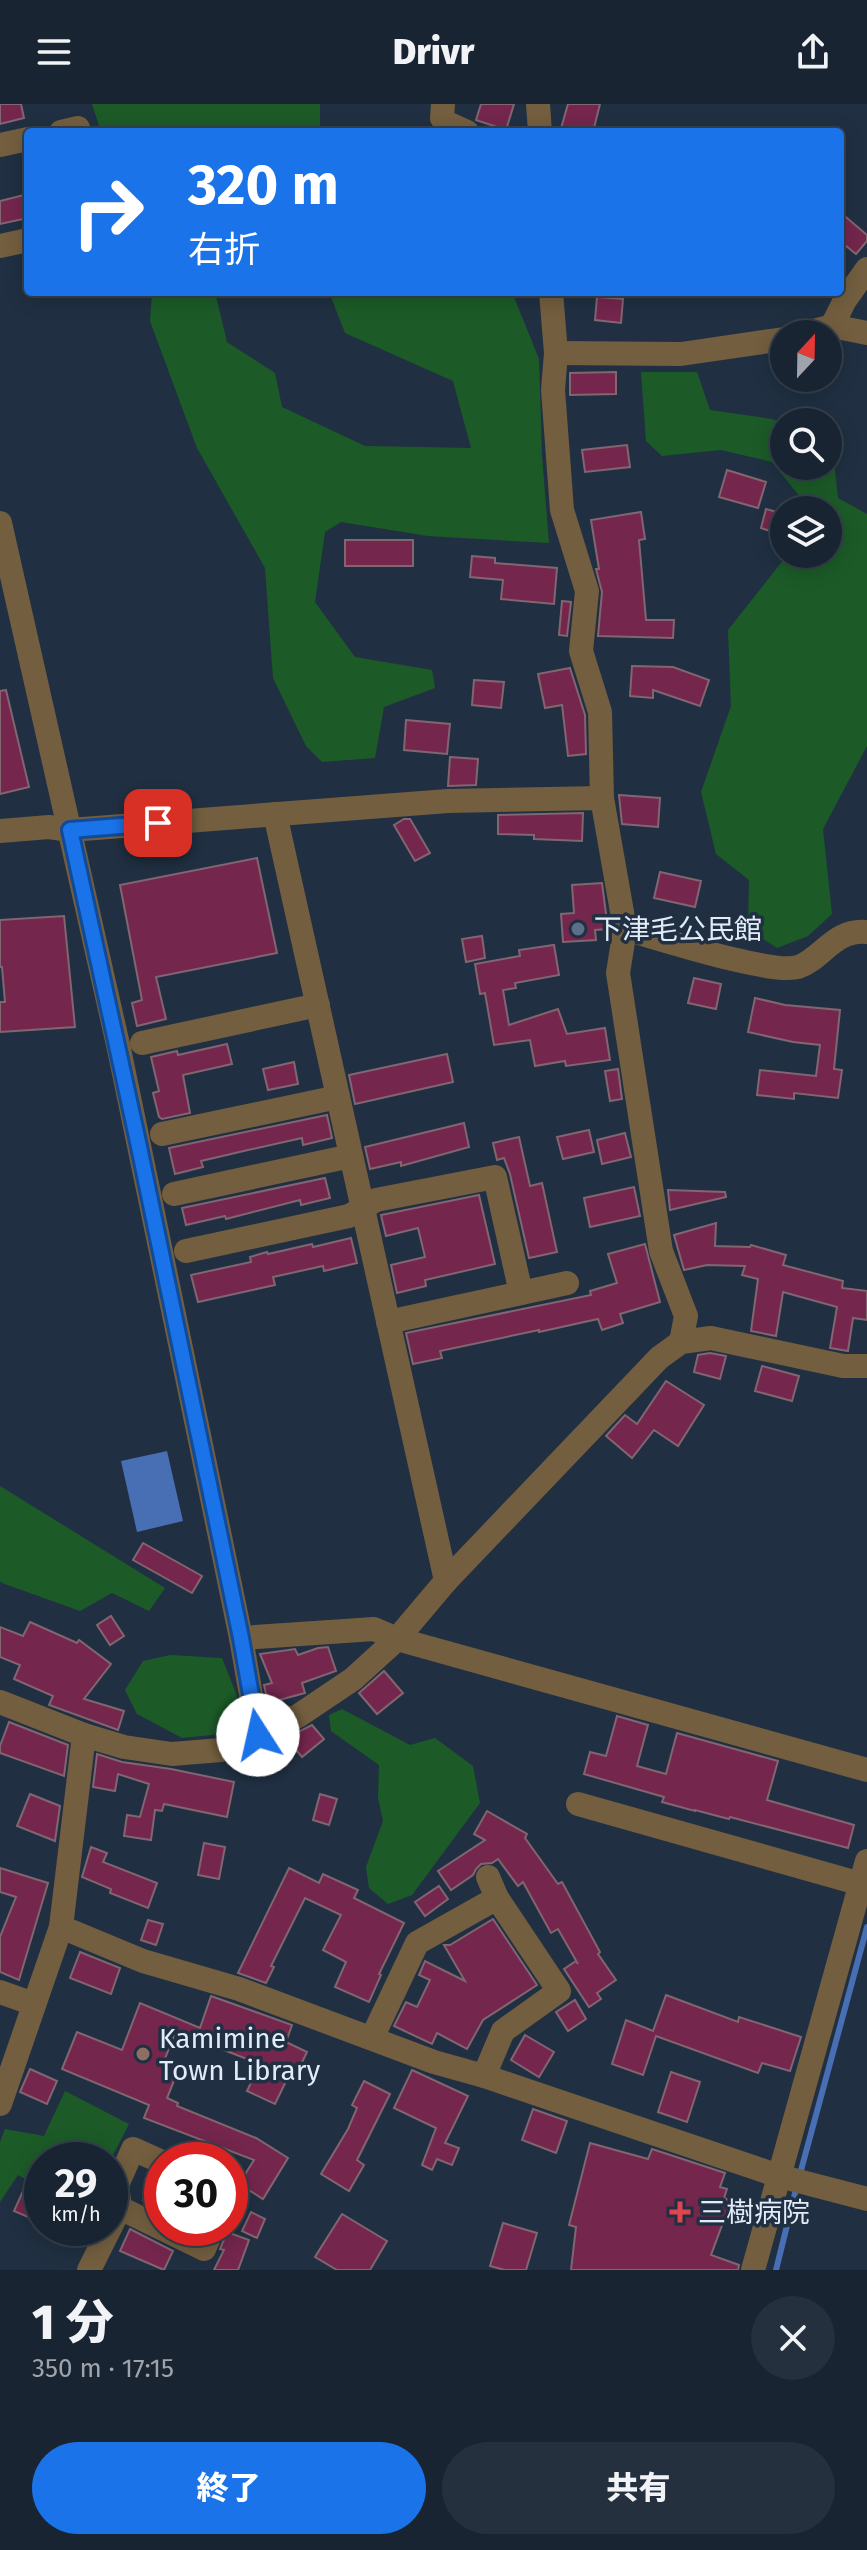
<!DOCTYPE html>
<html lang="ja">
<head>
<meta charset="utf-8">
<style>
  body { margin:0; font-family:"Fira Sans","Noto Sans JP",sans-serif; background:#25303e; color:#f1f3f6; height:100vh; display:flex; flex-direction:column; font-size:30px; white-space:nowrap }
  * { box-sizing:border-box; margin:0 }
  p { font-size:26px; color:#9fa4ac }
  .icon { flex:none; width:44px; height:44px; fill:none; stroke:currentColor; stroke-width:2; stroke-linecap:round; stroke-linejoin:round }
  .map { position:relative; height:2166px; overflow:hidden }
  .side { display:flex; flex-direction:column; background:#182432; flex:1 }
  .side>* { flex:none }
  .hud { position:absolute; left:24px; top:24px; width:820px; height:168px; border-radius:8px; box-shadow:0 4px 20px #0003,0 0 0 2px #36414d; background:#1a73e8; color:#fff; overflow:hidden }
  .needle { width:52px; rotate:22deg }
  .buttons { position:absolute; left:770px; top:216px; display:grid; gap:16px }
  .buttons a { display:grid; place-items:center; width:72px; height:72px; border-radius:50%; background:#182432; box-shadow:0 4px 20px #0003,0 0 0 2px #36414d; font-size:40px }
  .speed { position:absolute; left:24px; top:2038px; display:flex; gap:16px; font-size:40px; font-weight:700; text-align:center }
  .speed>* { display:grid; place-content:center; width:104px; height:104px; border-radius:50%; background:#182432; box-shadow:0 4px 20px #0003,0 0 0 2px #36414d; line-height:1 }
  .speed small { font-size:20px; font-weight:400 }
  .speed .limit { border:12px solid #d22; background:#fff; color:#111 }
  .pin { position:absolute; display:grid; place-items:center; width:68px; height:68px; color:#fff; margin:-34px; border-radius:16px; box-shadow:0 4px 12px #0006 }
  .me { position:absolute; width:88px; margin:-44px; rotate:350deg; stroke-linejoin:round; filter:drop-shadow(0 0 6px #0008) }
  .turn { display:flex; align-items:center; gap:28px; height:168px; padding:0 32px; font-size:36px }
  .turn .icon { width:104px; height:104px; stroke-width:2.5 }
  .turn b { display:block; font-size:56px; line-height:68px }
  .round { display:grid; place-items:center; flex:none; width:84px; height:84px; border-radius:42px; background:#25303e }
  .head { display:flex; align-items:center; justify-content:space-between; height:136px; padding:0 32px }
  h1 { font-size:48px; font-weight:800; line-height:60px }
  .action { display:flex; gap:16px; margin-top:auto; padding:16px 32px }
  .action a { flex:1; height:92px; border-radius:48px; background:#1a73e8; color:#fff; font-size:32px; font-weight:800; line-height:92px; text-align:center }
  .action a+a { background:#25303e; color:#f1f3f6 }
  header { display:flex; justify-content:space-between; align-items:center; height:104px; padding:0 32px; background:#182432; font-size:36px; font-weight:800 }
  .map>svg:first-child { display:block }
  .green { fill:#1c5b28 }
  .water { fill:#486eb4 }
  .lines { fill:none; stroke-linecap:round; stroke-linejoin:round }
  .stream { stroke:#486eb4; stroke-width:6 }
  .building { fill:#74264d; stroke:#816570; stroke-width:2 }
  .minor { stroke:#735e3f; stroke-width:24 }
  .route-casing { stroke:#114b97; stroke-width:20 }
  .route { stroke:#1a73e8; stroke-width:14 }
  .service-dot { fill:#5c6f8a; stroke:#203042; stroke-width:3 }
  .education-dot { fill:#8d6e63; stroke:#203042; stroke-width:3 }
  .health-dot { fill:#e0444e; stroke:#203042; stroke-width:3 }
  .labels { text-anchor:middle; dominant-baseline:central; stroke-width:7; stroke-linejoin:round; paint-order:stroke }
  .poi-label { font-size:28px; fill:#e2ecf8; stroke:#203042; text-anchor:start }
</style>
</head>
<body>
<header><svg class="icon" aria-label="menu" viewBox="0 0 24 24"><path d="M4 6h16M4 12h16M4 18h16"/></svg>Drivr<svg class="icon" aria-label="share" viewBox="0 0 24 24"><path d="M12 15V3M7 8l5-5 5 5M5 13v7h14v-7"/></svg></header>
<div class="map">
<svg width="867" height="2166" viewBox="0 0 867 2166">
  <rect width="100%" height="100%" fill="#203042"/>
  <g class="green">
    <path d="M92,0h228v28h-219z"/>
    <path d="M152,188h63l12,50 48,31 7,34 83,39 106,2 -18,-67 -108,-48 -16,-41h183l27,67 3,97 7,87 -121,-7 -87,-14 -16,10 -10,70 40,55 77,13 3,18 -51,19 -9,51 -53,4 -16,-16 -33,-68 -8,-110 -68,-120 -47,-127z"/>
    <path d="M641,268h56l13,38 62,9 12,5v42h44v-24l4,2 6,54 29,16v232l-44,83 9,85 -24,22 -31,12 -29,-19 1,-49 -33,-26 -15,-62 30,-86 -3,-76 60,-76h40v-44h-30l3,-12 -29,-36 -51,-12 -59,6 -16,-15z"/>
    <path d="M0,1382l165,102 -16,23 -37,-18 -32,18 -78,-28 -2,-2z"/>
    <path d="M170,1551l52,3 21,53 -12,22 -49,5 -45,-24 -12,-24 18,-29z"/>
    <path d="M342,1605l68,36 25,-7 38,28 7,37 -68,92 -24,9 -19,-16 -3,-21 17,-46 -5,-23 1,-33 -48,-34 -2,-16z"/>
    <path d="M65,1987l64,33 -19,37 -68,-1v28l-24,-13 -18,27v-60l5,-13 39,7z"/>
  </g>
  <path class="water" d="M167,1347l16,70 -46,11 -16,-71z"/>
  <g class="lines">
    <g class="stream">
      <path d="M800,2070l67,-247"/>
      <path d="M776,2166l21,-85"/>
    </g>
  </g>
  <g class="building">
    <path d="M0,0h21l3,14 -24,6z"/>
    <path d="M481,0h33l-8,26 -30,-10z"/>
    <path d="M568,0h32l-7,28h-33z"/>
    <path d="M28,90v24l-28,6v-23z"/>
    <path d="M840,108l27,23v6l-11,13 -16,-13z"/>
    <path d="M597,193l26,2 -2,24 -26,-3z"/>
    <path d="M616,268v22l-46,1v-22z"/>
    <path d="M627,341l3,22 -45,5 -3,-22z"/>
    <path d="M727,366l39,12 -8,26 -39,-11z"/>
    <path d="M766,405l18,5 -5,20 -18,-6z"/>
    <path d="M641,408l4,27 -6,1 7,80h28l-1,18 -75,-2 4,-44 -6,-23h3l-8,-49z"/>
    <rect x="345" y="436" width="68" height="26"/>
    <path d="M472,452l23,2v5l62,5 -3,36 -53,-5 2,-19 -33,-3z"/>
    <path d="M562,497l9,1 -4,34 -8,-1z"/>
    <path d="M632,562l41,1 36,13 -9,26 -47,-16v8l-23,-2z"/>
    <path d="M570,564l15,47 1,39 -18,2 -6,-51 -17,3 -7,-34z"/>
    <path d="M474,576l30,2 -3,26 -29,-3z"/>
    <path d="M6,586l23,97 -29,7v-103z"/>
    <path d="M406,616l44,4 -3,30 -43,-4z"/>
    <path d="M450,653l28,2 -2,26 -28,1z"/>
    <path d="M619,691l41,3 -2,29 -36,-3z"/>
    <path d="M583,709l-1,28 -48,-2v-4l-36,-1v-19z"/>
    <path d="M404,715h6l20,34 -15,8 -21,-36z"/>
    <path d="M257,754l20,95 -121,24 10,42 -29,7 -5,-23 10,-3 -22,-115z"/>
    <path d="M660,768l41,9 -6,26 -41,-9z"/>
    <path d="M602,779l6,46 -13,1 1,10 -33,2 -2,-28 13,-1 -2,-28z"/>
    <path d="M64,812l11,111 -75,5v-30h5l-3,-35h-2v-47z"/>
    <path d="M482,832l3,22 -19,4 -4,-23z"/>
    <path d="M554,841l5,30 -44,8 1,5 -13,2 6,35 49,-16 9,25 38,-6 5,32 -44,6 -1,-5 -30,5 -5,-26 -36,5 -9,-52 -5,1 -5,-30 45,-8 -1,-6z"/>
    <path d="M694,874l27,6 -5,25 -28,-6z"/>
    <path d="M755,894l30,7 55,5 -6,59 8,1 -4,28 -44,-5v6l-37,-4 3,-25 56,6 4,-31 -27,-3 -45,-10z"/>
    <path d="M227,940l5,20 -49,11 7,38 -28,6 -3,-2 -6,-24 6,-2 -8,-34 26,-6 1,4z"/>
    <path d="M447,950l6,28 -98,22 -6,-29z"/>
    <path d="M294,958l4,22 -30,6 -5,-21z"/>
    <path d="M618,965l4,30 -12,2 -5,-30z"/>
    <path d="M327,1011l5,23 -29,7 -1,-7 -54,12 -47,11 2,6 -28,7 -6,-26z"/>
    <path d="M464,1019l5,24 -68,19v-4l-31,7 -5,-22z"/>
    <path d="M589,1026l5,22 -31,7 -6,-22z"/>
    <path d="M625,1029l6,24 -29,7 -5,-24z"/>
    <path d="M519,1033l11,49 12,-3 15,69 -28,6 -19,-84 -6,-16 -7,2 -4,-17z"/>
    <path d="M325,1074l5,20 -29,7 -1,-5 -74,19 -1,-3 -39,9 -4,-17z"/>
    <path d="M634,1083l6,29 -50,11 -6,-29z"/>
    <path d="M668,1086l57,2 1,5 -56,13z"/>
    <path d="M479,1091l16,69 -70,16 1,6 -29,7 -6,-28 34,-8 -7,-29 -32,8 -5,-21z"/>
    <path d="M716,1119l-1,23 35,1 1,-2 35,10 -3,10 60,16 -1,7 25,3v29l-14,-2 -5,33 -18,-3 7,-41 -54,-15 -7,44 -25,-5 7,-52 -16,-4 3,-9 -38,-1 -23,5 -10,-35z"/>
    <path d="M351,1134l6,25 -33,8 -1,-5 -50,11 2,8 -77,17 -7,-27 60,-13 -1,-5 17,-5 1,2 44,-10 1,3z"/>
    <path d="M645,1140l15,58 -40,12 3,9 -21,7 -4,-11 -59,13v-2l-99,21 2,7 -29,6 -7,-31 185,-38 -1,-4 27,-8 -9,-29z"/>
    <path d="M710,1249l16,3 -6,23 -26,-7 4,-17z"/>
    <path d="M762,1262l37,10 -7,25 -37,-10z"/>
    <path d="M666,1277l38,24 -26,41 -24,-16 -22,28 -26,-22 19,-21 12,9z"/>
    <path d="M143,1439l59,33 -10,17 -59,-33z"/>
    <path d="M111,1512l13,20 -14,9 -13,-20z"/>
    <path d="M30,1518l47,21 2,-3 32,24 -27,35 40,12 -6,19 -69,-25 4,-9 -39,-17 6,-14 -20,-8v-30l23,9z"/>
    <path d="M328,1543l8,24 -34,12 3,10 -37,10 -4,-18 8,-2 -12,-29 35,-5 3,6 20,-7z"/>
    <path d="M384,1567l19,22 -26,21 -18,-21z"/>
    <path d="M617,1612l31,9 -11,41 29,8 11,-41 101,28 -11,39 87,25 -6,23 -118,-31 -1,2 -34,-9v1l-33,-9 2,-5 -80,-23 6,-22 16,4z"/>
    <path d="M9,1618l59,23 -4,31 -64,-23v-7z"/>
    <path d="M312,1621l12,14 -22,18 -16,-19z"/>
    <path d="M97,1650l25,8 49,7 63,13 -7,35 -63,-13 -2,7 -7,-1 -4,30 -27,-4 3,-21 13,2 9,-33 -31,-10 -3,17 -22,-4z"/>
    <path d="M30,1690l30,12 -5,35 -38,-15z"/>
    <path d="M320,1690l17,5 -8,26 -16,-5z"/>
    <path d="M487,1707l40,23 -2,4 33,46 4,-2 38,70 -2,2 18,26 -19,13 4,6 -12,8 -25,-38 12,-8 2,3 -20,-35 -7,4 -28,-51 -5,4 -20,-27 -6,4 -11,1 -5,5 -3,6 -22,15 -13,-19 47,-31 -11,-6z"/>
    <path d="M204,1739l21,4 -6,32 -21,-4z"/>
    <path d="M91,1743l16,6 -4,9 54,21 -9,25 -38,-15 1,-4 -29,-12z"/>
    <path d="M0,1764l48,15 -29,97 -19,-8v-35l16,-40 -16,-5z"/>
    <path d="M289,1764l30,15 4,-9 35,16 -4,8 50,25 -25,51 2,1 -12,27 -34,-15 11,-25 -23,-12 18,-35 -36,-17 -34,68 3,1 -8,16 -28,-10z"/>
    <path d="M439,1782l9,13 -23,17 -10,-14z"/>
    <path d="M493,1815l44,66 -54,35 -16,29 -30,-16 -5,11 -38,-18 12,-24 11,5 13,-27 -11,-5 6,-14 40,20 -21,-36h6z"/>
    <path d="M148,1816l15,4 -7,21 -15,-5z"/>
    <path d="M80,1848l40,16 -9,26 -41,-16z"/>
    <path d="M666,1891l72,27 1,-5 62,20 -11,34 -28,-8 -4,10 -102,-37 -13,39 -31,-11 14,-44 27,11z"/>
    <path d="M211,1892l81,29 -6,17 21,10 -12,25 -6,-2 -14,29 -28,-13 13,-27 -31,-12 -54,-19 -12,31 15,7 -11,27 11,5 -1,3 79,32 32,20 -25,41 -24,-15 15,-24 -110,-42 5,-13 -87,-36 15,-37 45,18 18,-47 60,25z"/>
    <path d="M575,1896l11,19 -18,12 -12,-19z"/>
    <path d="M525,1931l29,17 -15,25 -28,-17z"/>
    <path d="M30,1965l27,12 -10,23 -27,-12z"/>
    <path d="M412,1966l56,26 -23,47 14,5 -7,17 -15,-6 -5,11 -10,-5 14,-37 -42,-20z"/>
    <path d="M671,1968l29,10 -13,40 -29,-10z"/>
    <path d="M364,1977l26,13 -33,66 7,5 -15,26 -28,-17 27,-45 9,-21 -5,-3z"/>
    <path d="M533,2005l34,12 -11,32 -34,-13z"/>
    <path d="M590,2039l58,16 4,-10 73,24 -5,14 7,2 -3,9 7,3 -20,54 28,10 -1,5h-167l5,-43 -7,-2z"/>
    <path d="M154,2071l8,2v30l-19,-7z"/>
    <path d="M23,2087l19,8v24l-28,-12z"/>
    <path d="M251,2108l14,7 -8,19 -15,-7z"/>
    <path d="M342,2110l45,27 -17,29h-33l-22,-13z"/>
    <path d="M503,2119l34,10 -11,37h-21l-15,-4z"/>
    <path d="M130,2125l43,22 -9,19 -44,-19z"/>
    <path d="M227,2128l22,8 -11,30h-24l10,-20 -4,-1z"/>
  </g>
  <g class="lines">
    <g class="minor">
      <path d="M443,0l-1,14 5,5 20,9"/>
      <path d="M538,0l2,28"/>
      <path d="M61,28l17,-4"/>
      <path d="M0,41l28,-6"/>
      <path d="M0,142l28,-6"/>
      <path d="M551,188l5,61 -3,37 9,120 25,81 -6,60 19,61 2,86 23,131 -7,44 43,278 25,65 -5,26"/>
      <path d="M832,222l13,-26 22,-31"/>
      <path d="M802,230l30,-8 35,7"/>
      <path d="M556,249l125,1 103,-15"/>
      <path d="M0,419l119,526 122,589 17,97"/>
      <path d="M275,710l171,767"/>
      <path d="M0,727l49,-4 21,3 378,-29 154,-3"/>
      <path d="M625,825c33,9 146,46 173,38 23,-7 37,-39 69,-35"/>
      <path d="M142,939l176,-38"/>
      <path d="M162,1030l176,-37"/>
      <path d="M174,1090l177,-38"/>
      <path d="M186,1147l163,-35 27,-16 119,-23 26,116"/>
      <path d="M388,1218l179,-39"/>
      <path d="M241,1534l133,-9 23,10 470,131"/>
      <path d="M0,1598l84,33 40,12 48,7 49,-4 77,-34 55,-37 44,-40 49,-58 213,-223 22,-16 30,-4 132,28h24"/>
      <path d="M578,1700l283,80"/>
      <path d="M61,1823l82,34 96,28 195,73 50,14 295,100 88,23"/>
      <path d="M0,1888l34,12"/>
      <path d="M372,1934l45,-95 80,-45"/>
      <path d="M484,1972l19,-45 56,-40 -62,-93 -9,-21"/>
      <path d="M0,2000l61,-177 23,-192"/>
      <path d="M120,2104l84,41 9,-21"/>
      <path d="M110,2124l10,-20 -3,-23 16,-36 29,13"/>
      <path d="M89,2166l21,-42"/>
      <path d="M753,2166l114,-409"/>
    </g>
  </g>
  <g class="lines">
    <defs>
      <path id="route" d="M158,719l-88,7 68,312 103,496 17,97"/>
    </defs>
    <use href="#route" class="route-casing"/>
    <use href="#route" class="route"/>
  </g>
  <circle class="service-dot" cx="578" cy="825" r="8"/>
  <circle class="education-dot" cx="143" cy="1950" r="8"/>
  <path class="health-dot" d="M676 2096h8v8h8v8h-8v8h-8v-8h-8v-8h8z"/>
  <g class="labels">
    <g class="poi-label">
      <text x="594" y="825">下津毛公民館</text>
      <text x="159" y="1934">Kamimine<tspan x="159" dy="32">Town Library</tspan></text>
      <text x="698" y="2108">三樹病院</text>
    </g>
  </g>
</svg>
<div class="buttons">
<a><svg class="needle" viewBox="-14 -14 28 28"><path d="M0-13l5 13h-10z" fill="#e53935"/><path d="M0 13l5-13h-10z" fill="#9fa4ac"/></svg></a>
<a><svg class="icon" aria-label="search" viewBox="0 0 24 24"><circle cx="10" cy="10" r="6"/><path d="M15 15l6 6"/></svg></a>
<a><svg class="icon" aria-label="layers" viewBox="0 0 24 24"><path d="M12 4l9 5-9 5-9-5zM3 14l9 5 9-5"/></svg></a>
</div>
<div class="speed"><div>29<small>km/h</small></div><div class="limit">30</div></div>
<div class="pin" style="left:158px;top:719px;background:#d93025"><svg class="icon" aria-label="arrive" viewBox="0 0 24 24"><path d="M6 21V4h12l-3 4 3 4H6"/></svg></div>
<svg class="me" style="left:258px;top:1631px" viewBox="-20 -20 40 40"><circle r="19" fill="#fff"/><path d="M0-13L10 11 0 6-10 11z" fill="#1a73e8"/></svg>
<div class="hud">
<div class="turn"><svg class="icon" aria-label="right" viewBox="0 0 24 24"><path d="M7 20v-9h11M14 6l5 5-5 5"/></svg><div><b>320 m</b>右折</div></div>
</div>
</div>
<section class="side">
<div class="head"><div><h1>1 分</h1><p>350 m · 17:15</p></div><a class="round"><svg class="icon" aria-label="close" viewBox="0 0 24 24"><path d="M6 6l12 12M18 6L6 18"/></svg></a></div>
<div class="action"><a>終了</a><a>共有</a></div>
</section>
</body>
</html>
